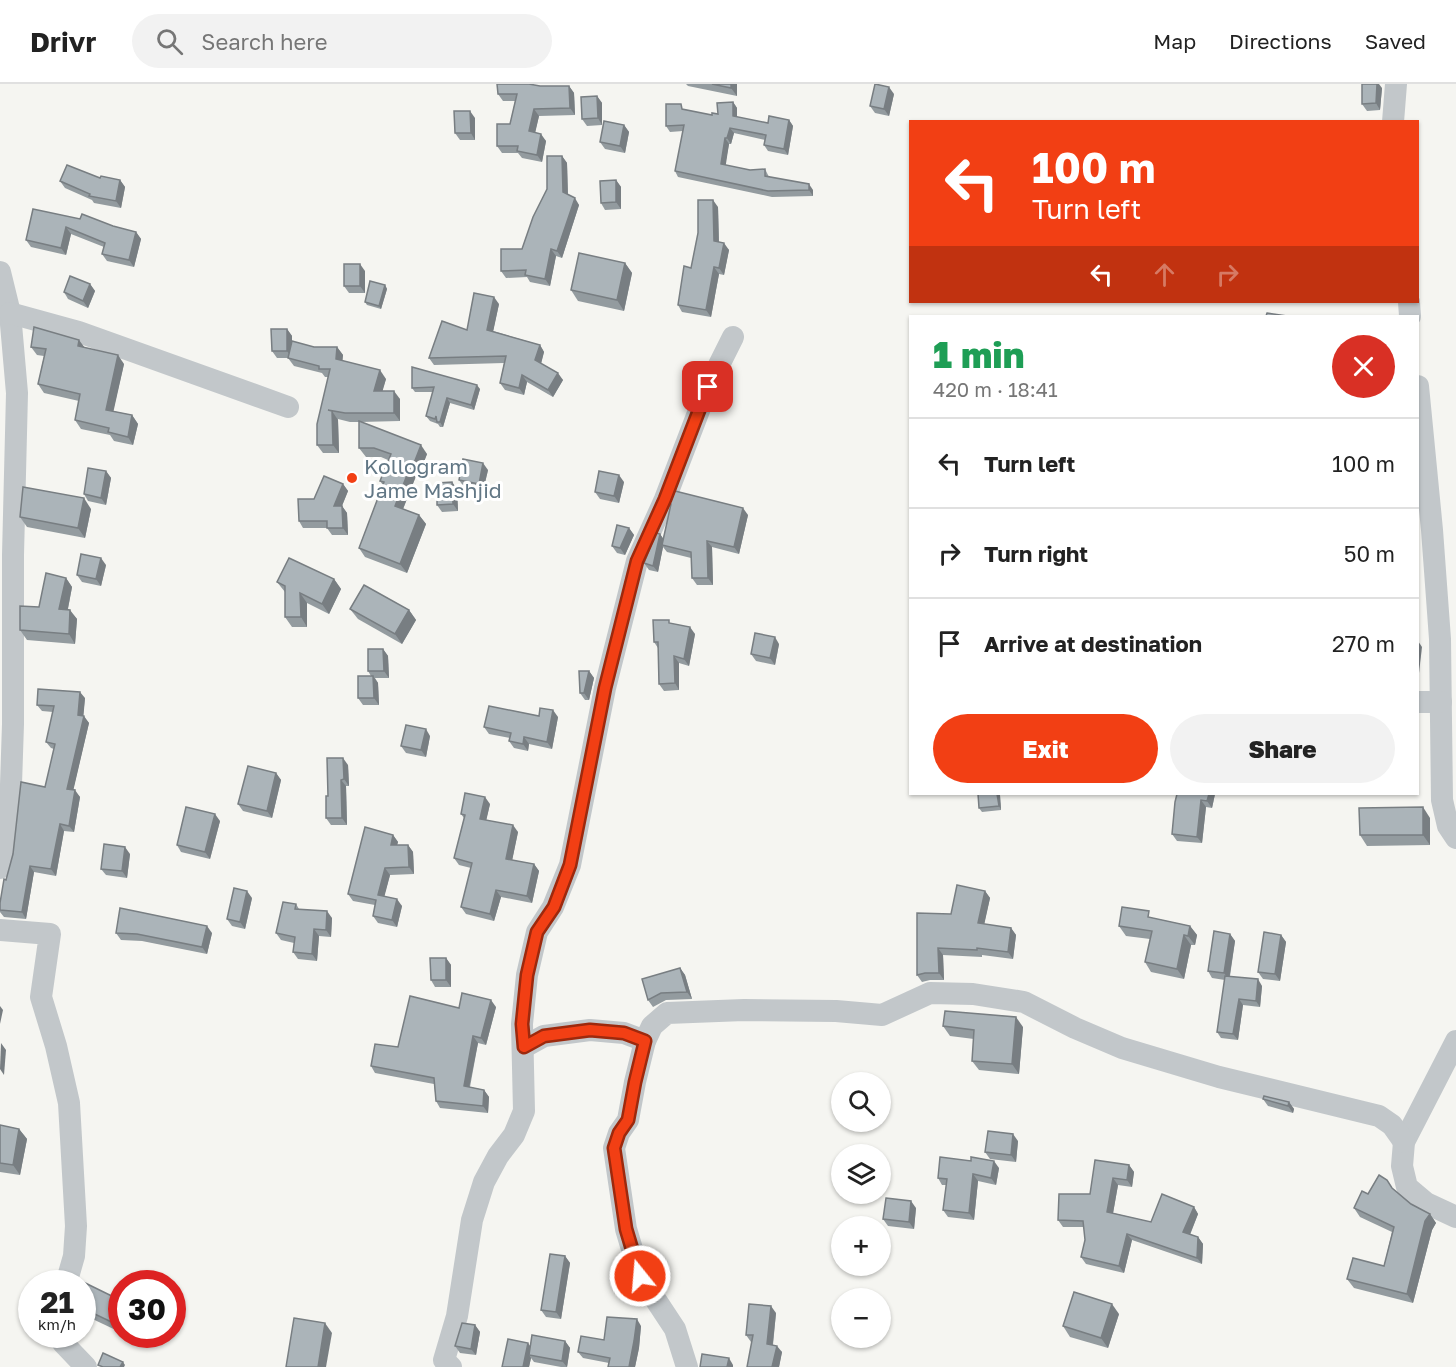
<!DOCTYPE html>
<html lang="en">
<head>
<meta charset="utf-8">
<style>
  body { margin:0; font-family:"Golos Text",sans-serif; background:#f2f2f2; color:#222; height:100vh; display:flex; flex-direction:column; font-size:22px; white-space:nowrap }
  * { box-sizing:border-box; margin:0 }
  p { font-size:20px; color:#767676 }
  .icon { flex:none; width:33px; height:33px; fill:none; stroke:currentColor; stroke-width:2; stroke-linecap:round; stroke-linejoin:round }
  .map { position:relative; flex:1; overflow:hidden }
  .details { position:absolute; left:909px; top:231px; width:510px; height:480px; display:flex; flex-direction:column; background:#fff; border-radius:0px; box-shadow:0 2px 4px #0004 }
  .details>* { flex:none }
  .banner { position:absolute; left:909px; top:36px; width:510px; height:183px; border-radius:0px; box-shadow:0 2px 4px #0004; background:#f23f14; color:#fff; overflow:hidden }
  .buttons { position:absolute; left:831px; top:988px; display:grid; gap:12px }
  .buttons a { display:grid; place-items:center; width:60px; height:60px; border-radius:50%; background:#fff; box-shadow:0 2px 4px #0004; font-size:30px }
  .speed { position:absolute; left:18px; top:1186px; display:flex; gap:12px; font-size:30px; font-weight:700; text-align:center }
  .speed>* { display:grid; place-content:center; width:78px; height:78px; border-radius:50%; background:#fff; box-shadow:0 2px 4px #0004; line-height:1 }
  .speed small { font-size:15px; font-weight:400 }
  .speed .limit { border:9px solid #d22; background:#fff; color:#111 }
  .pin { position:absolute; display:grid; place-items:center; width:51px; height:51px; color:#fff; margin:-26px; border-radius:12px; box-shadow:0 3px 9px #0006 }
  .me { position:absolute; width:66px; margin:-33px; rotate:343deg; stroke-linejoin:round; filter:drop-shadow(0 0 4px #0008) }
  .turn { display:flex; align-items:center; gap:21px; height:126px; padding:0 24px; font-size:27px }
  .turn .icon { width:78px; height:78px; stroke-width:2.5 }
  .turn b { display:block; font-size:42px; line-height:51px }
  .lanes { display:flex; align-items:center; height:57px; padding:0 24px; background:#0003; justify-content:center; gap:30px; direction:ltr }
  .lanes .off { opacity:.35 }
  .round { display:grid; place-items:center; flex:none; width:63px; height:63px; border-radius:32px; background:#f2f2f2 }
  .overview { display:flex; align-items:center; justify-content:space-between; height:102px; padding:0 24px }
  h1 { font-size:36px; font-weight:800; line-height:45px; color:#1e9e55 }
  .button { display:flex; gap:12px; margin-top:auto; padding:12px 24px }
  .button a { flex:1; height:69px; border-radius:36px; background:#f23f14; color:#fff; font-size:24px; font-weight:800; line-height:69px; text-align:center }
  .button a+a { background:#f2f2f2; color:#222 }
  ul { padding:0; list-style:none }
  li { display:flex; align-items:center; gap:18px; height:90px; padding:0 24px; border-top:2px solid #e0e0e0 }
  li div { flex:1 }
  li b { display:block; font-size:22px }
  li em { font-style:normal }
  header { display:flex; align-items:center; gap:36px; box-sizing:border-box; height:84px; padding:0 30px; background:#fff; border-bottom:2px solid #e0e0e0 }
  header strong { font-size:28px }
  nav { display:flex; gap:33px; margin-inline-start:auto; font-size:21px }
  .search { width:420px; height:54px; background:#f2f2f2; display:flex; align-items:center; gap:15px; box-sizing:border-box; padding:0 21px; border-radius:33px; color:#767676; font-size:22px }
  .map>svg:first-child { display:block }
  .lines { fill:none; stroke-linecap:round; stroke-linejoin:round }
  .minor { stroke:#c2c7ca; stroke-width:22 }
  .wall { fill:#939b9f }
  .shaded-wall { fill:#787e82 }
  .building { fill:#abb4b9; stroke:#787e82; stroke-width:1.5 }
  .route-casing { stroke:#9d290d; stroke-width:15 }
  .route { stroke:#f23f14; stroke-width:10 }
  .poi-dot { fill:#f23f14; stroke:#fff; stroke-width:2 }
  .labels { text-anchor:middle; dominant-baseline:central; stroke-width:6; stroke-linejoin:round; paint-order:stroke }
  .poi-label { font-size:21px; fill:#627785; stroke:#fff; text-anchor:start }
</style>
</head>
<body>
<header>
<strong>Drivr</strong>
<div class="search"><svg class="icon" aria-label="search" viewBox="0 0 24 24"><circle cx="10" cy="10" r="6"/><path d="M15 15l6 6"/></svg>Search here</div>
<nav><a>Map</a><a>Directions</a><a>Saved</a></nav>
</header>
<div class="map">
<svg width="1456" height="1283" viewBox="0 0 1456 1283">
  <rect width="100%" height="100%" fill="#f5f5f1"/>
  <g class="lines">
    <g class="minor">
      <path d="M1393,38l3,-38"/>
      <path d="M0,188l10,41 7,80 -4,162v169l-3,91 -6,44 -4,9"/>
      <path d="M1409,218l1,14"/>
      <path d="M10,229l69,19 209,75"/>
      <path d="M1418,302l14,144 8,109 2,161 6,26 8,12"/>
      <path d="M1418,618h23"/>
      <path d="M0,846l50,4 -9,63 15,49 13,57 7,123 -2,30 -8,28"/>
      <path d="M1456,957l-52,101 -2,24 5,21 19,16 30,14"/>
      <path d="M524,963l20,-11 46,-6 34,3 21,8"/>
      <path d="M61,1251l2,8 23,24"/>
      <path d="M451,1283l-7,-7 13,-44 15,-96 12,-38 14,-26 16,-21 10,-24 -2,-87 5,-49 10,-43 16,-25 17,-42 35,-177 32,-127 28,-62 43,-112 25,-50"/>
      <path d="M687,1283l-12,-38 -35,-53 -14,-47 -12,-81 5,-15 9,-13 7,-38 10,-41 7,-15 15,-13 77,-3 92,1 46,4 48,-22 43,1 51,8 51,26 47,20 97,29 160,39 13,9 12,17"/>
    </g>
  </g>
  <g class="wall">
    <path d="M686,0h51v12l-49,-10z"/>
    <path d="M540,2h29l5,7 1,22 -36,1 -4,16 11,9 -4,21 -20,-4 -4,-5h-16l-5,-7 13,-22 5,-23h-12l-5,-7z"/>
    <path d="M1382,4l-2,22 -13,1 -5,-7z"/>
    <path d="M894,10l-5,22 -14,-3 -5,-7z"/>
    <path d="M597,12l5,7v22l-15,1 -5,-7z"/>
    <path d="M733,18l4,6v9l31,6 21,-3 4,6 -5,29 -20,-4 -4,-6 1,-5 -31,-7 -3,11h-2l-4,21 25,5 15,-1 4,8 44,13v6l-41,1 -94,-20 -3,-6 8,-40 -13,1 -4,-6 19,-16 27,5 6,-1z"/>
    <path d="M475,34v22h-15l-5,-7z"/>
    <path d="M624,41l5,7 -4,21 -20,-4 -5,-7z"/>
    <path d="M562,72l5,7 1,32 11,10 -17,53 -6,-2 -6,30 -20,-4 -3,-5 -21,1 -5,-7 21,-22z"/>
    <path d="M100,94l20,2 5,7 -4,21 -27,-5 -2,-3 -27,-12 -5,-7z"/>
    <path d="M616,96l5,7v22l-16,1 -4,-7z"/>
    <path d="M718,123l1,35 10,8 -5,25 -5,-1 -8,43 -29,-5 -4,-7 13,-37z"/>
    <path d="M33,125l103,23 5,7 -7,28 -27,-6 -5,-7 2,-7 -33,-13 -5,21 -35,-8 -5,-7z"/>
    <path d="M625,179l7,10 -8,38 -46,-10 -7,-11z"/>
    <path d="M365,187v22h-16l-5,-7z"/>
    <path d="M90,200l5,7 -7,17 -20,-9 -4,-7z"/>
    <path d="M385,201l2,4 -6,20 -14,-4 -2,-3z"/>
    <path d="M499,220l-6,27 47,14 4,7 -3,12 22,16 -10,17 -26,-15 -3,13 -19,-5 -5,-7 4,-20 -70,2 -5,-7 38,-28z"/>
    <path d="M287,245l5,7v6l22,5h23l6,8 -1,5 44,19 -4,12 18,8v22l-40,1 67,32 -7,18 -2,-1 -15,38 16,6 7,9 -19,49 -42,-16 -6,-9 24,-63 -3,-4 8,-21 -7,-3h-15l-7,-9v-26h-9l-12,-3 1,34h-16l-6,-8 11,-68h-3l-3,-4 -28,-7 -6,-8h-11l-5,-7z"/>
    <path d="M31,263h53l40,17 -11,47 19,4 6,9 -5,21 -19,-4 -4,-6 -29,-6 -6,-9 4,-19 -35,-8 -6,-9 6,-28 -7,-1z"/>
    <path d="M412,283l68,22 -6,21 -24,-7 -7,24h-3l-2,-3 -8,-3 -4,-5 7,-24h-18l-3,-4z"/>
    <path d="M488,386l-5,21 -19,-4 -5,-7z"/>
    <path d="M106,387l5,7 -5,27 -18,-4 -4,-7z"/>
    <path d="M452,398l5,7 1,22 -16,1 -5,-7z"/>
    <path d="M624,398l-5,21 -19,-4 -5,-7z"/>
    <path d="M343,400l5,7 -6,15 5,7 1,22h-16l-5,-7h-24l-4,-7 15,-22z"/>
    <path d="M670,419l78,12 -9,39 -27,-7 1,38h-16l-5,-7 -1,-20 -24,-6 -4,-5 -5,25 -9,-2 -5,-7 16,-29 3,5 8,-34z"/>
    <path d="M91,425l-6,29 -58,-11 -7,-10z"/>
    <path d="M629,444l5,7 -9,20 -8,-2 -5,-7z"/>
    <path d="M106,481l-5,21 -19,-4 -5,-7z"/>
    <path d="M66,494l6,9 -4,22 9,10 -2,25 -48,-4 -7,-10z"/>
    <path d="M334,495l7,10 -12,25 -22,-11v24h-15l-7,-10v-25l-8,-10z"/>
    <path d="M350,525l59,1 7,10 -14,24 -44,-25z"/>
    <path d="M672,540l23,10 -6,32 -10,-3v27l-15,1 -5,-7 -1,-36 -4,-6z"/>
    <path d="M779,560l-4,21 -19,-4 -5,-7z"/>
    <path d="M383,565l5,7 1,22h-14l3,5 1,22h-16l-5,-7 13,-22 -3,-5z"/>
    <path d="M589,587l5,7 -5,22h-4l-5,-7z"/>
    <path d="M85,614l-2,18 6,7 -16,67 7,7 -6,35 -10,-1 -8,45 -22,-4 -8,47 -22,-2 -4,-5v-9l13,-49 32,-67 9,-38 -3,-1 -5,-6 7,-30 -11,-1 -5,-6z"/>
    <path d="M539,632l19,1 -6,32 -23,-5 -1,7 -14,-3 -5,-7 1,-3 -21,-4 -5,-7z"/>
    <path d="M430,652l-4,21 -20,-4 -5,-7z"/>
    <path d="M348,681l1,21h-3l1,39h-16l-5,-7 2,-22z"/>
    <path d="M276,689l5,7 -9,38 -29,-7 -5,-7z"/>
    <path d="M978,710h20l2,1 1,15 -19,2 -3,-4z"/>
    <path d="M1215,710l-3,14 -6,-1 -4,36 -25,-2 -5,-7 3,-32z"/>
    <path d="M490,720l-4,16 32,12 -6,28 22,4 5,7 -7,32 -31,-6 -7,24 -28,-7 -5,-7 10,-39 -12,-3 -5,-7 10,-40 -3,-4z"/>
    <path d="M1430,734v27l-63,1 -7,-11z"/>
    <path d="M220,737l-10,38 -29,-7 -4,-7z"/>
    <path d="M393,751l5,7 -1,3h11l5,7 1,22 -24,1 -6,21 18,10 -5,21 -19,-4 -5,-7 2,-11 -22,-4 -5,-7z"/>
    <path d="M130,770l-3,24 -21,-3 -5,-6z"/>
    <path d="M985,807l5,7 -6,26 27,4 5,7 -3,24 -31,-4v2l-39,-2 1,25h-14l-8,2 -5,-7 34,-61z"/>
    <path d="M252,814l-7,31 -13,-3 -5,-7z"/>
    <path d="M296,820l3,5 33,9 -1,19 -12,-1 -2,25 -19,-2 -5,-7 1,-9 -13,-3 -5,-7z"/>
    <path d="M1153,834l37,8 7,9 -2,10h-4l-7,34 -33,-7 -6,-10 5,-23 -24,-3 -7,-10z"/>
    <path d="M116,849h96l-5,21 -65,-13 -21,-1z"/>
    <path d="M1230,850l5,7 -5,35 32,10 -2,21 -17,-2 -5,35 -17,-2 -4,-6 8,-52 -13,-2 -4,-7z"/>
    <path d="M1281,851l5,7 -6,39 -17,-2 -5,-7z"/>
    <path d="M446,874l5,7v22h-16l-4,-7z"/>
    <path d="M680,884l5,7 7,24 -26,1 -13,7 -5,-7z"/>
    <path d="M496,923l-10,38 -8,-2 -8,44 14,3 5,7 -1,16 -48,-5 -4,-7 -2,-17 -59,-11 -4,-7 27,-19 61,-39z"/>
    <path d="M943,942l80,1 -4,47 -40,-4 -7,-9 2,-22 -24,-3z"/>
    <path d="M1263,1015l26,3 5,7 -1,4 -25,-7z"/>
    <path d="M0,1041l19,4 8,10 -7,36 -20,-3z"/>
    <path d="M1018,1057l-2,21 -26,-3 -5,-7z"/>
    <path d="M1129,1081l5,7 -2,15 -14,-2 -5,28 38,9 43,-15 4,7 -8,21 8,2 5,7 -1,20 -70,-24 -8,33 -38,-9 -5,-7 4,-17 -1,-13h-21l-5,-7z"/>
    <path d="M999,1084l-3,17 -18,-4 -4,39 -26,-3 -5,-7 3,-25h-4l-4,-7z"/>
    <path d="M1394,1106l17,14 19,10 6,9 -4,7 -19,73 -59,-15 -7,-9 37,-13 8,-34 -32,-15 -6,-9 14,-14z"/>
    <path d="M916,1124l-2,21 -26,-3 -5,-7z"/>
    <path d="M565,1172l5,7 -9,56 -15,-2 -5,-7z"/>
    <path d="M82,1200l40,17v32l-40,-19z"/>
    <path d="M776,1229l-3,32 9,7 -3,15h-32l5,-25h-1l-5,-7z"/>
    <path d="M1119,1230l-11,34 -38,-11 -7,-11z"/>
    <path d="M475,1241l5,7 -4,23 -16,-2 -5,-7z"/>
    <path d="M641,1242l-2,22 -4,19h-27l1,-4 -26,-5 -5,-6 26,-12z"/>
    <path d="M125,1251h27l-5,11z"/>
    <path d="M565,1257l5,7 -3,19h-6l-27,-5 -3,-4 -2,9h-27l28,-20z"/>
  </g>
  <g class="shaded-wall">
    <path d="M731,0h6v12l-6,-8z"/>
    <path d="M1377,0h2l3,4 -2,22 -4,-7z"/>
    <path d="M569,2l5,7 1,22 -5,-7z"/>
    <path d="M889,3l5,7 -5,22 -5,-7z"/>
    <path d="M597,12l5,7v22l-4,-7z"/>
    <path d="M733,18l4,6v14l-4,-6z"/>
    <path d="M534,25l5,7 -5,22 -5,-7z"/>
    <path d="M470,27l5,7v22l-4,-7z"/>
    <path d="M789,36l4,6 -5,29 -4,-6z"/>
    <path d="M624,41l5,7 -4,21 -5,-7z"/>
    <path d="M730,44l4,5 -3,11 -4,-6z"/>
    <path d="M541,50l5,7 -4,21 -5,-7z"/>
    <path d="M725,54l4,6 -4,26 -4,-6z"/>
    <path d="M562,72l5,7 1,36 -5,-7z"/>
    <path d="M120,96l5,7 -4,21 -5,-7z"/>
    <path d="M616,96l5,7v22l-5,-7z"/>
    <path d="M809,100l4,6v6l-4,-6z"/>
    <path d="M575,114l4,7 -17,53 -5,-7z"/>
    <path d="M713,116l5,7 1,41 -5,-7z"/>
    <path d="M66,143l5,7 -5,21 -5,-7z"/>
    <path d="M136,148l5,7 -7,28 -5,-7z"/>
    <path d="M724,159l5,7 -5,25 -5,-7z"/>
    <path d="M551,165l5,7 -6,30 -5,-7z"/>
    <path d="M625,179l7,10 -8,38 -7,-11z"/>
    <path d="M360,180l5,7v22l-5,-7z"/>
    <path d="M714,183l5,7 -8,43 -5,-7z"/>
    <path d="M90,200l5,7 -7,17 -5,-7z"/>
    <path d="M385,201l2,4 -6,20 -2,-3z"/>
    <path d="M494,213l5,7 -7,33 -5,-7z"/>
    <path d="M287,245l5,7v22l-5,-7z"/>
    <path d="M79,256l6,8 -7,-2z"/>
    <path d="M540,261l4,7 -4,15 -5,-7z"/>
    <path d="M337,263l6,8 -1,12 -6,-8z"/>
    <path d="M118,271l6,9 -12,54 -6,-8z"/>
    <path d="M380,286l6,9 -6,21 -6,-9z"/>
    <path d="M558,289l5,7 -10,17 -5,-7z"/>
    <path d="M522,291l5,7 -3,13 -5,-7z"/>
    <path d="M477,301l3,4 -6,21 -3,-5z"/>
    <path d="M394,307l6,8v22l-6,-8z"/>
    <path d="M447,314l3,5 -7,24 -3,-5z"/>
    <path d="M332,327l6,9 1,33 -6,-8z"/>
    <path d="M132,331l6,9 -5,21 -5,-8z"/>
    <path d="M421,361l6,9 -7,18 -6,-9z"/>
    <path d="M412,378l6,9 -17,43 -6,-8z"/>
    <path d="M483,379l5,7 -5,21 -4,-7z"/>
    <path d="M106,387l5,7 -5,27 -5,-7z"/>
    <path d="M619,391l5,7 -5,21 -5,-7z"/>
    <path d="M452,398l5,7 1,22 -5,-7z"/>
    <path d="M343,400l5,7 -9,22 -5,-7z"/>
    <path d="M84,414l7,11 -6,29 -7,-10z"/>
    <path d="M342,422l5,7 1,22 -5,-7z"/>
    <path d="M743,424l5,7 -9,39 -5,-7z"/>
    <path d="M419,431l7,9 -19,49 -7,-9z"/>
    <path d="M629,444l5,7 -9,20 -5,-7z"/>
    <path d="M660,450l5,7 -3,4 1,2 -5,25 -5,-6z"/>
    <path d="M707,457l5,6 1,38 -5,-7z"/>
    <path d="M101,474l5,7 -5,21 -5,-7z"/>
    <path d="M66,494l6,9 -6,31 -7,-9z"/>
    <path d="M334,495l7,10 -12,25 -7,-10z"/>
    <path d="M300,509l7,10v24l-6,-10z"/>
    <path d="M70,526l7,9 -2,25 -6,-10z"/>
    <path d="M409,526l7,10 -14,24 -7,-10z"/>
    <path d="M690,543l5,7 -6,32 -5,-7z"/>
    <path d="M775,553l4,7 -4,21 -5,-7z"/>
    <path d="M1418,557l4,6 -3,26 -1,-2z"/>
    <path d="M383,565l5,7 1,22 -5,-7z"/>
    <path d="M674,572l5,7v27l-4,-7z"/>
    <path d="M589,587l5,7 -5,22 -5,-7z"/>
    <path d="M373,592l5,7 1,22 -5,-7z"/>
    <path d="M80,608l5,6 -2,23 1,-5 5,7 -17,73 -5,-7 11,-74z"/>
    <path d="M553,626l5,7 -6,32 -5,-7z"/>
    <path d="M426,645l4,7 -4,21 -5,-7z"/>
    <path d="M524,653l5,7 -1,7 -5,-7z"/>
    <path d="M343,674l5,7 1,21 -5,-7z"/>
    <path d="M276,689l5,7 -9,38 -5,-7z"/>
    <path d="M341,696l5,6 1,39 -5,-7z"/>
    <path d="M75,706l5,7 -6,35 -5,-6z"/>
    <path d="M997,710l3,1 1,15 -2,-4z"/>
    <path d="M1209,710h6l-3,14 -5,-7z"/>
    <path d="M485,713l5,7 -5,22 -5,-7z"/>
    <path d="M1201,716l5,7 -4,36 -5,-6z"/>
    <path d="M1423,723l7,11v27l-7,-10z"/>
    <path d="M215,730l5,7 -10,38 -5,-7z"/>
    <path d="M60,740l4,7 -8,45 -5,-7z"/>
    <path d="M513,741l5,7 -7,34 -5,-7z"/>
    <path d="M393,751l5,7 -3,10 -4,-7z"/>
    <path d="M408,761l5,7 1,22 -5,-7z"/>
    <path d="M125,763l5,7 -3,24 -5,-7z"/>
    <path d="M534,780l5,7 -7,32 -5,-7z"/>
    <path d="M30,782l4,6 -8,47 -4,-7z"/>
    <path d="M385,784l5,7 -7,27 -5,-7z"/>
    <path d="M496,806l5,7 -7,24 -4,-7z"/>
    <path d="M247,807l5,7 -7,31 -5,-7z"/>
    <path d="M985,807l5,7 -7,32 -5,-7z"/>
    <path d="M397,815l5,7 -5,21 -5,-7z"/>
    <path d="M327,827l5,7 -1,19 -5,-7z"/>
    <path d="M207,842l5,7 -5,21 -5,-7z"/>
    <path d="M1190,842l7,9 -2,10 -7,-9z"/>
    <path d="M1011,844l5,7 -3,24 -5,-7z"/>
    <path d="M314,845l5,7 -2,25 -5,-7z"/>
    <path d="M1230,850l5,7 -6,39 -5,-7z"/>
    <path d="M1184,851l7,10 -7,34 -7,-10z"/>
    <path d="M1281,851l5,7 -6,39 -5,-7z"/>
    <path d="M938,864l5,7 1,25 -5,-7z"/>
    <path d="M446,874l5,7v22l-5,-7z"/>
    <path d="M680,884l5,7 7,24 -5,-7z"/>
    <path d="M1258,895l4,7 -2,21 -4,-6z"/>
    <path d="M1239,915l4,6 -5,35 -5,-6z"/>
    <path d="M491,916l5,7 -10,38 -5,-7z"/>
    <path d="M0,922l3,4 -3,14z"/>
    <path d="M1016,933l7,10 -4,47 -7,-10z"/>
    <path d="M473,952l5,7 -10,50 -4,-7z"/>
    <path d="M1,959l5,7 -2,25 -4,-6z"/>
    <path d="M484,1006l5,7 -1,16 -5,-7z"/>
    <path d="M1289,1018l5,7 -1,4 -5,-7z"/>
    <path d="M19,1045l8,10 -7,36 -7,-10z"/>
    <path d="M1013,1050l5,7 -2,21 -5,-7z"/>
    <path d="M994,1077l5,7 -3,17 -5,-7z"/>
    <path d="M1129,1081l5,7 -2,15 -5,-7z"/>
    <path d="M973,1090l5,7 -4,39 -5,-7z"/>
    <path d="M1113,1094l5,7 -6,34 -5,-7z"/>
    <path d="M911,1117l5,7 -2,21 -5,-7z"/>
    <path d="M1194,1123l4,7 -10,25 -5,-7z"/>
    <path d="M1430,1130l6,9 -4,7 -19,73 -6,-9 18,-73z"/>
    <path d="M1127,1150l5,6 -8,33 -5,-7z"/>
    <path d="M1198,1153l5,7 -1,20 -5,-6z"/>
    <path d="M565,1172l5,7 -9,56 -5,-7z"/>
    <path d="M1112,1220l7,10 -11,34 -7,-10z"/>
    <path d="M771,1222l5,7 -4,38 -5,-7z"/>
    <path d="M637,1235l4,7 -2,22 -4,19h-6z"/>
    <path d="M325,1239l7,10 -6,34h-8z"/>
    <path d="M475,1241l5,7 -4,23 -5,-6z"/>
    <path d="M141,1251h11l-5,11 -7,-9z"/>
    <path d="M565,1257l5,7 -3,19 -5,-6z"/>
    <path d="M528,1259l5,7 -4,5 2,3 -2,9h-6z"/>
    <path d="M777,1262l5,6 -3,15h-7z"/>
    <path d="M729,1274l4,7v2h-6z"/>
    <path d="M123,1278l2,3 -1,2h-4z"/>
  </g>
  <g class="building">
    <path d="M497,0h32l11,2h29l1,22 -36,1 -5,22 12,3 -4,21 -20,-4 1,-5h-21v-22h13l7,-30h-19z"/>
    <path d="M712,0h19v4z"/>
    <path d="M875,0l14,3 -5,22 -14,-3z"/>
    <path d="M1362,0h15l-1,19 -14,1z"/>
    <path d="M597,12l1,22 -16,1 -1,-22z"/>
    <path d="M733,18v14l35,7 1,-7 20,4 -5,29 -20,-4 2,-10 -36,-7 -3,10h-2l-4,26 29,6 15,-1v7l44,8v6l-41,1 -93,-20 9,-46 -18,1v-22h15l1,5 30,6v-2l6,1 -1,-11z"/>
    <path d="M454,27h16l1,22h-16z"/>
    <path d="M604,37l20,4 -4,21 -20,-4z"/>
    <path d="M547,72h15l1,36 12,6 -18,53 -6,-2 -6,30 -20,-4 1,-5 -25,1v-22h21l11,-32 14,-28z"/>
    <path d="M67,81l33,13 1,-2 19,4 -4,21 -27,-5 1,-2 -30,-13z"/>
    <path d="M616,96v22l-15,1 -1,-22z"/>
    <path d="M698,116h15l1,41 10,2 -5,25 -5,-1 -8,43 -28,-5 6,-39 7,2 7,-35z"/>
    <path d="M33,125l47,10 2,-5 31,12 23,6 -7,28 -27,-6 3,-11 -39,-16 -5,21 -35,-8z"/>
    <path d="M579,169l46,10 -8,37 -46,-10z"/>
    <rect x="344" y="180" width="16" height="22"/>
    <path d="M70,192l20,8 -7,17 -19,-9z"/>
    <path d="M370,197l15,4 -6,21 -14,-4z"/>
    <path d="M474,209l20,4 -7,33 53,15 -5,15 23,13 -10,17 -26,-15 -3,13 -19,-5 6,-27 -77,2 13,-37 25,9z"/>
    <path d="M1267,229l20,3h-21z"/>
    <path d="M34,243l45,13 -1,6 40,9 -12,55 26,5 -4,22 -20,-5 1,-4 -34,-8 5,-26 -42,-10 8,-35 -15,-2z"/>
    <path d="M271,245h16v22h-15z"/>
    <path d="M292,257l22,6h23l-1,12 44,11 -6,21h20v22h-49l-17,-3 4,1 1,34h-16v-21l13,-55h-11v-3l-31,-8z"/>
    <path d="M412,283l65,18 -6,20 -24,-7 -7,24h-3l-1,-6 -1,3 -9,-3 8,-29 -22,1z"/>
    <path d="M359,337l62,24 -7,18 -2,-1 -17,44 24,9 -19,49 -41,-16 25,-66 -4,-1 11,-27 -17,-6h-15z"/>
    <path d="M463,375l20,4 -4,21 -20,-4z"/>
    <path d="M88,384l18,3 -5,27 -17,-4z"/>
    <path d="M599,387l20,4 -5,21 -19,-4z"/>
    <path d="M324,392l19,8 -9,22h8l1,22h-16v-7h-28l-1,-22h16z"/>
    <path d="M452,398l1,22 -16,1v-22z"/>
    <path d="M23,403l61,11 -6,30 -58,-11z"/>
    <path d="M675,407l68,17 -9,39 -27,-6 1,37h-16l-1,-26 -29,-7 9,-41 -1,-1z"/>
    <path d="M617,441l12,3 -9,20 -8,-2z"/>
    <path d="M656,449l4,1 -7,32 -9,-3z"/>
    <path d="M81,470l20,4 -5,21 -19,-4z"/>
    <path d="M289,474l45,21 -12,25 -22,-11 1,24h-16v-31l-8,-4z"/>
    <path d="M46,489l20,5 -7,31 11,1 -1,24 -49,-4v-24l19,1z"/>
    <path d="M364,501l45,25 -14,24 -45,-25z"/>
    <path d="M653,536h16v3l21,4 -6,32 -10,-3 1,27 -16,1 -1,-42h-4z"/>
    <path d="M755,549l20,4 -5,21 -19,-4z"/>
    <path d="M368,565h15l1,22h-16z"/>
    <path d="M579,587h10l-5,22h-4z"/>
    <path d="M358,592h15l1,22h-16z"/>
    <path d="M38,605l42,3 -2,23 6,1 -17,73 8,1 -6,36 -9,-2 -9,45 -21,-3 -8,46 -22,-2v-7l4,-24 2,1 7,-26 8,-72 24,5 10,-43 -9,-2 8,-36 -17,-1z"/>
    <path d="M489,622l50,10 1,-8 13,2 -6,32 -23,-5 -1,7 -14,-3 2,-8 -27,-6z"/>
    <path d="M406,641l20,4 -5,21 -20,-4z"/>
    <path d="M327,674h16l1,21 -3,1 1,38h-16v-22h2z"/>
    <path d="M248,682l28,7 -9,38 -29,-7z"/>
    <path d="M465,709l20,4 -5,22 33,6 -7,34 28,5 -7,32 -31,-6 -6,24 -29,-7 11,-44 -18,-5 11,-43 -4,-1z"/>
    <path d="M978,710h19l2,12 -20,2z"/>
    <path d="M1177,710h32l-2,7 -6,-1 -4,37 -25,-3 3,-32z"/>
    <path d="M186,723l29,7 -10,38 -28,-7z"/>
    <path d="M1423,723v28h-63l-1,-27z"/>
    <path d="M365,743l28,8 -2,10h17l1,22 -24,1 -7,27 19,4 -5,21 -19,-4 3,-16 -28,-6z"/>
    <path d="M104,760l21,3 -3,24 -21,-2z"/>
    <path d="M957,801l28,6 -7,32 33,5 -3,24 -31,-4v2l-39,-2 1,25h-14l-8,2v-62l34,1z"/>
    <path d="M234,804l13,3 -7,31 -13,-3z"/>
    <path d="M283,818l13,2 -1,5 32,2 -1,19 -12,-1 -2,25 -19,-2 2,-15 -19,-4z"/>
    <path d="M1122,823l27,4 -1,6 42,9 -2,10 -4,-1 -7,34 -32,-7 7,-31 -33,-5z"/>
    <path d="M120,824l87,18 -5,21 -65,-13 -21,-1z"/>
    <path d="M1214,847l16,3 -6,39 -16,-2z"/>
    <path d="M1264,848l17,3 -6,39 -17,-2z"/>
    <path d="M430,874h16v22h-15z"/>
    <path d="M680,884l7,24 -26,1 -13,7 -6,-21z"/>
    <path d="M1225,892l33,3 -2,22 -17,-2 -6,35 -16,-2z"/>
    <path d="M462,909l29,7 -10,38 -8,-2 -9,50 20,4 -1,16 -47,-5 -2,-23 -63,-12 4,-22 23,3 12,-51 49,12z"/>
    <path d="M945,927l71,6 -4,47 -40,-3 2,-31 -31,-4z"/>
    <path d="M1264,1012l25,6 -1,4 -25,-7z"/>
    <path d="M0,1041l19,4 -6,36 -13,-2z"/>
    <path d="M988,1047l25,3 -2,21 -26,-3z"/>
    <path d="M940,1073l31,4v-4l23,4 -3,17 -18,-4 -4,39 -26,-3 4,-31 -9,-1z"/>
    <path d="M1095,1076l34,5 -2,15 -14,-2 -6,34 44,10 11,-28 32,13 -11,25 15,5 -1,21 -70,-24 -8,32 -38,-9 4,-17 -2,-19 -25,-1 1,-26h31z"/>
    <path d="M1379,1091l8,5 5,8 19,16 19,10 -5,7 -18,73 -60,-15 6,-21 31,8 10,-39 -40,-19 8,-17 6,3z"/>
    <path d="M886,1114l25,3 -2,21 -26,-3z"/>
    <path d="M550,1170l15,2 -9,56 -15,-2z"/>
    <path d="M73,1193l49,24v26l-40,-19v-24h-14z"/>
    <path d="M1074,1208l38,12 -11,34 -38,-12z"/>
    <path d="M749,1220l22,2 -4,38 10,2 -5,21h-25l6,-32h-7z"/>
    <path d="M607,1233l30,2 -3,22 -5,26h-21l2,-9 -32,-6 3,-16 23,4z"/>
    <path d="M294,1234l31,5 -7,44h-32z"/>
    <path d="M462,1239l13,2 -4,24 -16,-3z"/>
    <path d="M532,1251l33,6 -3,20 -33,-6z"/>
    <path d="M508,1255l20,4 -5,24h-21z"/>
    <path d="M103,1269l20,9 -3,5h-17l-5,-2z"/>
    <path d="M702,1270l27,4 -2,9h-27z"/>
  </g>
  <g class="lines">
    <defs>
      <path id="route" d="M640,1192l-14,-47 -12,-81 5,-15 9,-13 7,-38 10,-41 -21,-8 -34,-3 -46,6 -20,11 -2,-23 5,-49 10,-43 17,-25 16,-42 35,-177 32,-127 28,-62 43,-112"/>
    </defs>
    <use href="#route" class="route-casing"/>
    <use href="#route" class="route"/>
  </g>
  <circle class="poi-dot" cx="352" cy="394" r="6"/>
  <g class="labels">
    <g class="poi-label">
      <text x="364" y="382">Kollogram<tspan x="364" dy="24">Jame Mashjid</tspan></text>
    </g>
  </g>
</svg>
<div class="buttons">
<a><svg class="icon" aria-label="search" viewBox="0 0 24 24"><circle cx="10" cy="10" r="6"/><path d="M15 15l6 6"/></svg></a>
<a><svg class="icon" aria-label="layers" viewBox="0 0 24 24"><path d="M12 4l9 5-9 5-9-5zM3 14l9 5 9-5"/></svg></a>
<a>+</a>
<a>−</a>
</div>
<div class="speed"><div>21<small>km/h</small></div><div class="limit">30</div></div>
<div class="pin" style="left:708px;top:303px;background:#d93025"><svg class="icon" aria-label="arrive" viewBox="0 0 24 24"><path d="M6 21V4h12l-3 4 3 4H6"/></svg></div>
<svg class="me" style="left:640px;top:1192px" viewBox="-20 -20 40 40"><circle r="17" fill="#f23f14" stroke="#fff" stroke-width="3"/><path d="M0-11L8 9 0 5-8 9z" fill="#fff"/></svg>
<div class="banner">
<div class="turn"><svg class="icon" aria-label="left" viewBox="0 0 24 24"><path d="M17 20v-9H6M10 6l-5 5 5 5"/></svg><div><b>100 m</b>Turn left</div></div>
<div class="lanes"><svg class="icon" aria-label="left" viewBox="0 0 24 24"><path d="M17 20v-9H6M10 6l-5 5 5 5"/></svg><svg class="icon off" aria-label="ahead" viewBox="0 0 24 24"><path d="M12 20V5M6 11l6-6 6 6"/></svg><svg class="icon off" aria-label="right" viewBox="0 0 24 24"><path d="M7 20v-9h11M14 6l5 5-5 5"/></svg></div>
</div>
<section class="details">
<div class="overview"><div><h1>1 min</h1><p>420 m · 18:41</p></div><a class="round" style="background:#d93025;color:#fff"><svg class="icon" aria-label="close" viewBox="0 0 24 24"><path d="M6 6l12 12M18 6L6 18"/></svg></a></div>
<ul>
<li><svg class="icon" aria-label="left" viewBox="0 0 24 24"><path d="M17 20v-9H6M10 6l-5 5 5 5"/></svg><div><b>Turn left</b></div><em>100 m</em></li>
<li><svg class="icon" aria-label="right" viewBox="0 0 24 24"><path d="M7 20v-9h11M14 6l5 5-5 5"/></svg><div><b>Turn right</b></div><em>50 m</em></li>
<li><svg class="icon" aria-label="arrive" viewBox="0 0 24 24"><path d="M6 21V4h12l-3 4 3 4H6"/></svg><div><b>Arrive at destination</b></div><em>270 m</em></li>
</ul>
<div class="button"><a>Exit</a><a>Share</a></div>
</section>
</div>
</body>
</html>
